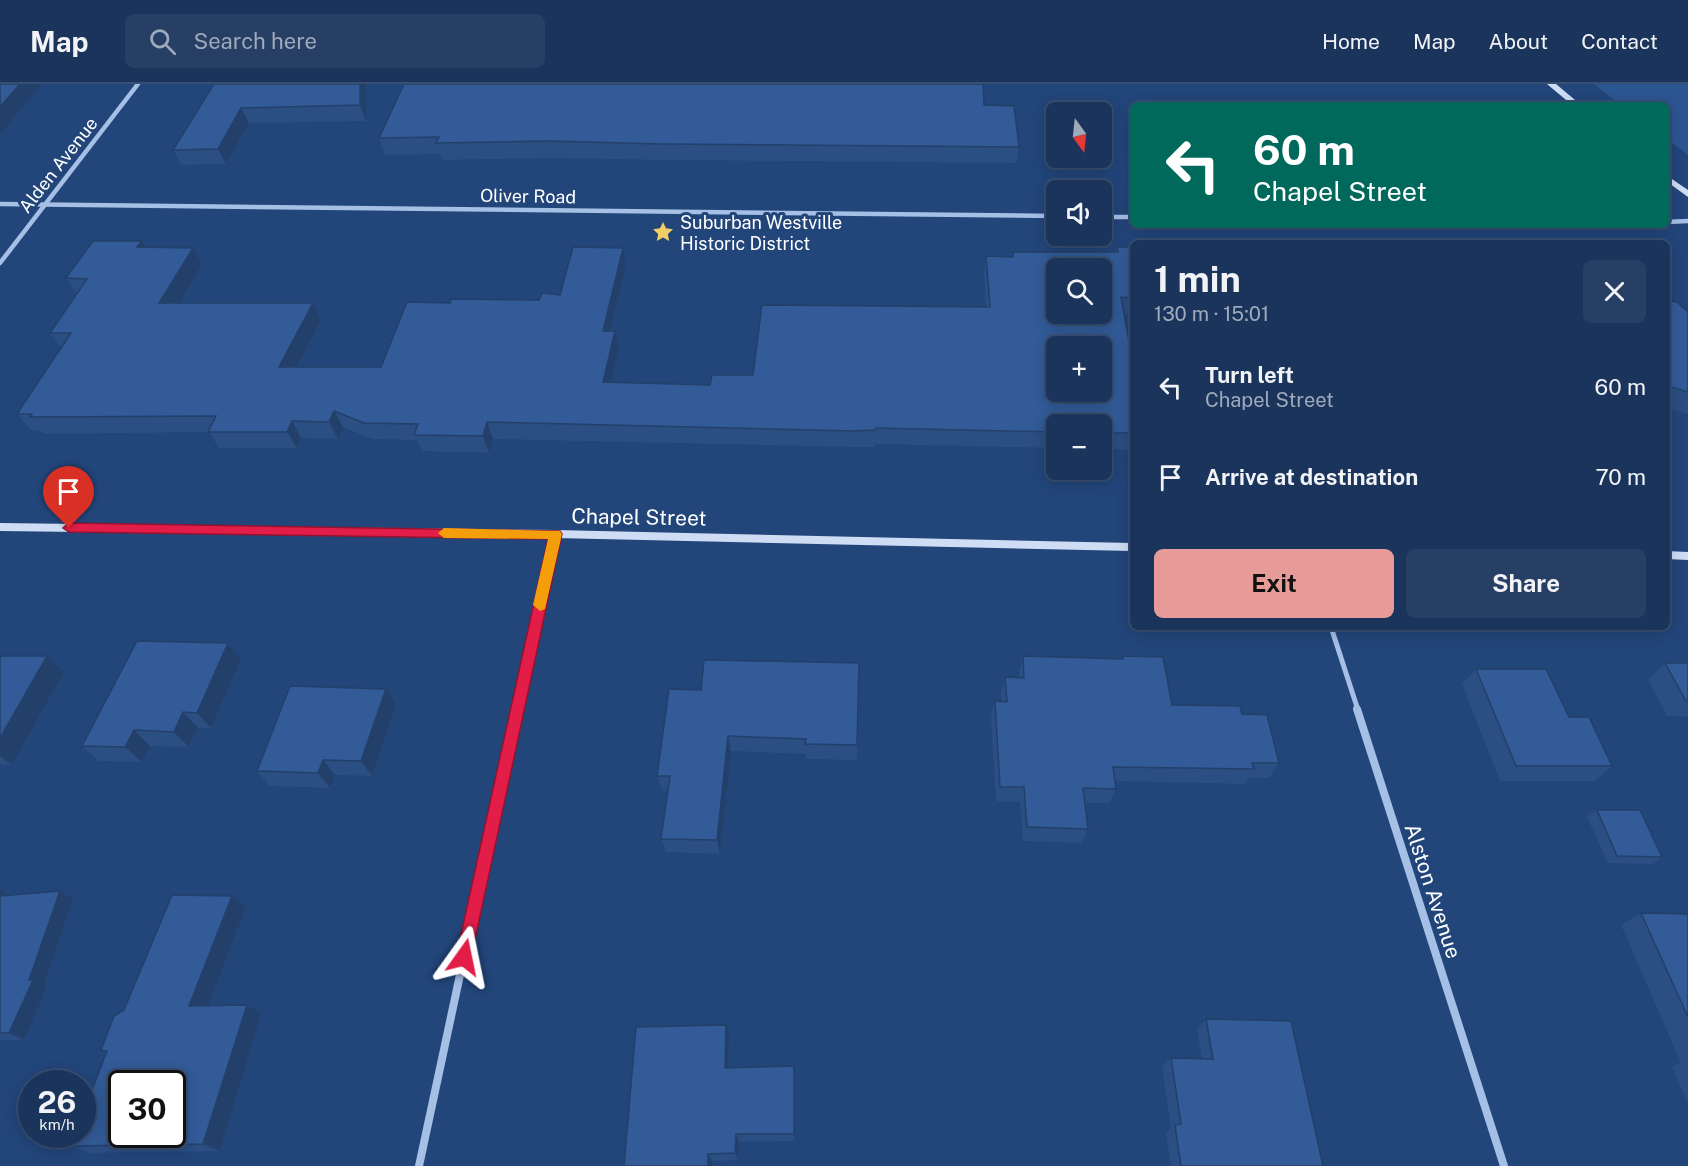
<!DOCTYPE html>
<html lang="en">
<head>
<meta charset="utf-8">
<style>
  body { margin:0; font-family:"Public Sans",sans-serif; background:#273f65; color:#f1f3f6; height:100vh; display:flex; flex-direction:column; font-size:22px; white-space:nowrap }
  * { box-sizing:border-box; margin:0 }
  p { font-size:20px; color:#9faabb }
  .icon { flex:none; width:33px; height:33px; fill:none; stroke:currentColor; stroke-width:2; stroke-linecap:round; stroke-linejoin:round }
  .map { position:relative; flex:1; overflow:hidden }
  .details { position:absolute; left:1130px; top:156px; width:540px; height:390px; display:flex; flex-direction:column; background:#1a345c; border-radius:9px; box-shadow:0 3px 15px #0003,0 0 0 2px #384f72 }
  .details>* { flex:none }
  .hud { position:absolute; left:1130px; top:18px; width:540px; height:126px; border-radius:9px; box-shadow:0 3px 15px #0003,0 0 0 2px #384f72; background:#00695c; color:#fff; overflow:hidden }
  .needle { width:39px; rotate:165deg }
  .tools { position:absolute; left:1046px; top:18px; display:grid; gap:12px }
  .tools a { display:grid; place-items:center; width:66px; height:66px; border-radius:9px; background:#1a345c; box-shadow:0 3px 15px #0003,0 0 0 2px #384f72; font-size:30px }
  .speed { position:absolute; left:18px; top:986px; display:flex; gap:12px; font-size:30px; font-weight:700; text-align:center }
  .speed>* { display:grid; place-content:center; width:78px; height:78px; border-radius:50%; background:#1a345c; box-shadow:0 3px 15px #0003,0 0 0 2px #384f72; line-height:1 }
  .speed small { font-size:15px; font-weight:400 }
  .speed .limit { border:3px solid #111; border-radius:9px; background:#fff; color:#111 }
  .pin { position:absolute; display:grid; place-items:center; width:51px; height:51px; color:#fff; margin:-62px -26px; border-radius:50% 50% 50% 0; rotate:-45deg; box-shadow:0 0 6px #0007 }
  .pin .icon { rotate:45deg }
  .me { position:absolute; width:66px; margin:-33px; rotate:12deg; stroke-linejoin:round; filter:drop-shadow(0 0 4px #0008) }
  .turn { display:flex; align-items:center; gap:21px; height:126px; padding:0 24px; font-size:27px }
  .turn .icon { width:78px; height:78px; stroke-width:2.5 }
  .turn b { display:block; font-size:42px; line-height:51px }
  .round { display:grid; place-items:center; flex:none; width:63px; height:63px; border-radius:9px; background:#273f65 }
  .summary { display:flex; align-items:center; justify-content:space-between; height:102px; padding:0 24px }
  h1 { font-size:36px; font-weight:700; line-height:45px }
  .button { display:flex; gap:12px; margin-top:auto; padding:12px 24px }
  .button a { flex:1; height:69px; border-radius:9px; background:#e69b98; color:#111; font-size:24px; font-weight:700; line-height:69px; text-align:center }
  .button a+a { background:#273f65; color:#f1f3f6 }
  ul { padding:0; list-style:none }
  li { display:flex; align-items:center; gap:18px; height:90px; padding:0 24px }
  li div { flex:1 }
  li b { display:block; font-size:22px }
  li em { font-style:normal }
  header { display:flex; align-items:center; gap:36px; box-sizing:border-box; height:84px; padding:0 30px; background:#1a345c; border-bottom:2px solid #384f72 }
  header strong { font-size:28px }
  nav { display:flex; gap:33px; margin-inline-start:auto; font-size:21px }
  .search { width:420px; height:54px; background:#273f65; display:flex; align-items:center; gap:15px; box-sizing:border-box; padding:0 21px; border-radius:9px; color:#9faabb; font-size:22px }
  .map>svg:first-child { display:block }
  .green { fill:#2c5692 }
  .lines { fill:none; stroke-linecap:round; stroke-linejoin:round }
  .street-far2 { stroke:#a5bfe5; stroke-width:4.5 }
  .street-far1 { stroke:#a5bfe5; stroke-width:5 }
  .street { stroke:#a5bfe5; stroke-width:8 }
  .secondary { fill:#ceddf4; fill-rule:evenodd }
  .wall { fill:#2b4e83 }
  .shaded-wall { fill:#23406a }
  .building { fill:#325b98; stroke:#23406a; stroke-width:1.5; fill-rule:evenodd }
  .route { fill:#e11d48; stroke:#92132f; stroke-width:1.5 }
  .slow { fill:#f59e0b }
  .labels { text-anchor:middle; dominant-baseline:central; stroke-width:6; stroke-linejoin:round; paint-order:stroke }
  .far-street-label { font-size:18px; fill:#fff; stroke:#22457a }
  .far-poi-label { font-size:18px; fill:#fff; stroke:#22457a; text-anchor:start }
  .street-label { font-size:21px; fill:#fff; stroke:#22457a }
</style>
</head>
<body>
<header>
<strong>Map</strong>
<div class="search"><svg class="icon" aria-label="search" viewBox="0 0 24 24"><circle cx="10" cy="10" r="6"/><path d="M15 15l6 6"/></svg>Search here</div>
<nav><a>Home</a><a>Map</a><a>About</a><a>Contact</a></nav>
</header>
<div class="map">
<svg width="1688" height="1082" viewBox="0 0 1688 1082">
  <rect width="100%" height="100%" fill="#22457a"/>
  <path class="green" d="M1594,0h94v71l-21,-16 -1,-34h-45z"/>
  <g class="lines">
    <g class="street-far2">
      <path d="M0,120l1056,12"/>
      <path d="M1101,133h31"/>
      <path d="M1666,138l22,-1"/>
      <path d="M0,179l138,-179"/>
    </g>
    <g class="street-far1">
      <path d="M1331,543l27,83"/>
      <path d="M517,626l38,-176"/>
    </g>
    <g class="street">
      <path d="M1357,625l147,457"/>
      <path d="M419,1082l98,-457"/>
    </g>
    <g class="secondary">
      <path d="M1547,0h9l25,21h-9z"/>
      <path d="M1666,91l22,15v7l-22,-16z"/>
      <path d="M0,439l555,7 577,13v8l-577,-13 -555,-7z"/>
      <path d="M1666,467l22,1v8l-22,-1z"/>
    </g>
  </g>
  <g class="wall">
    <path d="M214,0h152v37l-117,2 -23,41 -44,1 -9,-15z"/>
    <path d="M984,21l35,42 -3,16 -353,-3 -108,-2 -113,2 -2,-6 -55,1 -6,-17z"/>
    <path d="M142,157l3,6 48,1 9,16 -22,39h133l8,17 -24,47h84l69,-64 89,-3 21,-5 66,-30 -16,66h5l4,17 -8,35 99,2 43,-10 233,-68 -2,-34 2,-17 26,1 1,-5h102l2,-5h15v68l-8,-1 8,43v93l-31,-1v-25h-45v24l-181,-4v3h-22l-360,-8 -4,14 -67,-2 -5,-11 -45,-1 -29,-12 -5,12 -37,-1 -4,10h-78l-10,-16 -165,2 -3,-3 -10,-1 -14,-16 44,-66 -11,-15 27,-40 -11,-15z"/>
    <path d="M1666,216l22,12v102l-21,-6z"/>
    <path d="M228,559l13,16 -30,69h-13l-9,19 -39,-1 -8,16 -43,-1 -17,-15z"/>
    <path d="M0,572l64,16 -52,93h-12z"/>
    <path d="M1023,572l99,3 1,-3 49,49 70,9 37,49 -10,15h-20l-5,6 -129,-3 1,8 -6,14h-25l3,26 -6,14 -59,-2 -3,-39 -24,-1 -5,-84 4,-16 7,1 -1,-9 4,-16 14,1v-6z"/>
    <path d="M859,579l-2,97 -51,-1v-5l-75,-3 -11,103 -54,-2 -5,-13 7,-48 -6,-1 -5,-14 44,-86z"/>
    <path d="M1665,579h23v54l-21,-1 -19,-37z"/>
    <path d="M1476,585l93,48 43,49 -17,15h-95l-38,-97z"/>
    <path d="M396,620l-24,72 -37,-1 -5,13 -60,-2 -13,-15z"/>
    <path d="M1597,726l65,47 -10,7 -44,-1 -21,-46z"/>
    <path d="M0,804l5,3 -2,5 57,-5 13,8 -29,86 3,2 -23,53h-24z"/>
    <path d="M232,812l14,11 -37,98 52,9 -41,137 -129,2 -20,-7 35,-93 -5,-3 23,-40z"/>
    <path d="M1641,829l47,1v190l-16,-38 9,-3 -60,-138z"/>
    <path d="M1206,935l117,147h-152l-5,-33 5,-5 -9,-61 9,-9 31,1 -5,-30z"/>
    <path d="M729,951l-1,33 67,7v66l-56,1 -1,18 -26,1v5h-88z"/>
  </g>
  <g class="shaded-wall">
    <path d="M20,0h22l-42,50v-27z"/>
    <path d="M360,0h6v37l-6,-16z"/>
    <path d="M241,24l8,15 -23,41 -8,-15z"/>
    <path d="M142,157l10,17 -15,-11z"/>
    <path d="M193,164l9,16 -32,56 -11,-17z"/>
    <path d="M623,164l3,17 -20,83 -3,-17z"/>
    <path d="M313,219l8,17 -33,64 -9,-17z"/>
    <path d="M615,247l4,17 -12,51 -4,-17z"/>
    <path d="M334,327l9,16 -5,12 -9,-17z"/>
    <path d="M292,337l9,17 -4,10 -10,-16z"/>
    <path d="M487,338l6,17 -4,14 -6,-17z"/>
    <path d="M228,559l13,16 -30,69 -14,-15z"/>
    <path d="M47,572l17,16 -52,93 -12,-9v-18z"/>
    <path d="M386,605l10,15 -24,72 -11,-15z"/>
    <path d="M183,628l15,16 -9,19 -15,-15z"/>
    <path d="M134,646l16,16 -8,16 -17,-15z"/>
    <path d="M728,652l3,15 -11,103 -3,-14z"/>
    <path d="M323,676l12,15 -5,13 -12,-15z"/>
    <path d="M0,804l5,3 -5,12z"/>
    <path d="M60,807l13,8 -29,86 3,2 -23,53 -15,-7z"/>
    <path d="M232,812l14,11 -41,108 -16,-9z"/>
    <path d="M247,921l14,9 -41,137 -17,-7z"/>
    <path d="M726,941l3,10 -1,42 -3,-9z"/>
    <path d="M794,982l1,9v66l-1,-7z"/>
    <path d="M736,1050l3,8 -1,18 -3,-7z"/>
    <path d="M708,1070l4,7v5h-4z"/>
  </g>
  <g class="building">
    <path d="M0,0h20l-20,23z"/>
    <path d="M214,0h146v21l-119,3 -23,41 -45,1z"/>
    <path d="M404,0h579l1,21 30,1 5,41 -358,-3 -110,-3 -115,2 3,-6 -60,1z"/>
    <path d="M93,157h49l-5,6 56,1 -34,55h154l-34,64h102l26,-65 43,1 1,-4 88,1 3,-7 18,2 13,-48 50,1 -20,83h12l-12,51 107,3 2,-10h41l9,-70 228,2 -4,-51 27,1v-5h105l-1,-5h15v51l-11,-1 11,60v76h-31v-9h-45v8l-180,-4v2l-23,1 -366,-9 -4,14 -69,-1 4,-11 -54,-1 -30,-12 -5,11 -37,-1 -5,11h-79l8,-16 -186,1 2,-3h-15l54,-81h-21l37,-54 -21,-1zM1056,184h45v46h-45zM1056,262h45v46h-45z"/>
    <path d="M1666,216l11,2 11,10v80l-20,-6 -2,32z"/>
    <path d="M137,557l91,2 -31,70 -14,-1 -9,20 -40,-2 -9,17 -43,-1z"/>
    <path d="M0,572h47l-47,82z"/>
    <path d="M1023,572l100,3v-3l40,1 9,48 68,1 2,8 25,1 12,48h-27l2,6 -141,-2 3,22 -33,-1 5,41 -61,-2 -3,-40h-24l-5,-86 12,1 -2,-25 19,1z"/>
    <path d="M704,576l155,3 -2,82 -52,-1 1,-5 -78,-3 -11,104 -56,-1 9,-63h-13l12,-87 32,1z"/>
    <path d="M1665,579h23v38h-2z"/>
    <path d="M1476,585h70l23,48h20l23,49h-96z"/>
    <path d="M290,602l96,3 -25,72 -38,-1 -5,13 -61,-2z"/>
    <path d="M1597,726h43l22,47 -45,-1z"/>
    <path d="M60,807l-31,89h4l-24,53h-9v-137z"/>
    <path d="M172,811l60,1 -43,110 58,-1 -44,139 -132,2 5,-12h6v-18l25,-65 -6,-1 13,-34 10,-6zM122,999h50v51h-50z"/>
    <path d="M1641,829l47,1v103z"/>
    <path d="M1206,935l85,2 32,145h-142l-6,-41 6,-1 -10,-66 42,1z"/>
    <path d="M726,941l-1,43 69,-2v68h-58l-1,19 -27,1v12h-84l12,-139z"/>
  </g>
  <path class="route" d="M69,439l491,8 2,3 -92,429 -6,2 -6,-2 -2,-6 92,-418 -479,-7 -6,-4z"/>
  <path class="slow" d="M444,444l116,3 2,3 -17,75 -5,2 -7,-6 15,-66 -104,-1 -6,-5z"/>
  <defs>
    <symbol id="sight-bare" viewBox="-9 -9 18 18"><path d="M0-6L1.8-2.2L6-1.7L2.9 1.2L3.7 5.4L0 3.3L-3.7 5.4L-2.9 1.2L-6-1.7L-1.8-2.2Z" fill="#f0cf67" stroke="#22457a" stroke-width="2.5" paint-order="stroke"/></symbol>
  </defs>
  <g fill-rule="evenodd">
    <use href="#sight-bare" x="648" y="133" width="30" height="30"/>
  </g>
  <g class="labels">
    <g class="far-street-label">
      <text transform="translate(58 81) rotate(-52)">Alden Avenue</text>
      <text transform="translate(528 112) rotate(1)">Oliver Road</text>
    </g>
    <g class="far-poi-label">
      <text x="680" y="138">Suburban Westville<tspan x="680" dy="21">Historic District</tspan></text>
    </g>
    <g class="street-label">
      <text transform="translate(639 433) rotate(1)">Chapel Street</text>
      <text transform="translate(1433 807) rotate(72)">Alston Avenue</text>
    </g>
  </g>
</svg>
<div class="tools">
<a><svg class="needle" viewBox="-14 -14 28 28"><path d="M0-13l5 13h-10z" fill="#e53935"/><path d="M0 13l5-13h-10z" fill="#9faabb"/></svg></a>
<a><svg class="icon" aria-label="sound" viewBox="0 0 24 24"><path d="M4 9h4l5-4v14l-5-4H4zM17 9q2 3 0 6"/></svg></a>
<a><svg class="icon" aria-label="search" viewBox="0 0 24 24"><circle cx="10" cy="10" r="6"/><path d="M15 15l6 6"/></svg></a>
<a>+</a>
<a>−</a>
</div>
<div class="speed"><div>26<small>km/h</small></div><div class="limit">30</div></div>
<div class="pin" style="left:69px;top:444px;background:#d93025"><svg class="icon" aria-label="arrive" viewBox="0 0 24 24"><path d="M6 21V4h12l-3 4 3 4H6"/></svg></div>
<svg class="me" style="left:464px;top:873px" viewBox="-20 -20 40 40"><path d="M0-17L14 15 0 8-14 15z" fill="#e11d48" stroke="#fff" stroke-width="4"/></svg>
<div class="hud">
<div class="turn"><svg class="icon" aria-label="left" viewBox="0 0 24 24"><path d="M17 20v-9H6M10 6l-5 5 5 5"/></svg><div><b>60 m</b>Chapel Street</div></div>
</div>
<section class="details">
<div class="summary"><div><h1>1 min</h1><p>130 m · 15:01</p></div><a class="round"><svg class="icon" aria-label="close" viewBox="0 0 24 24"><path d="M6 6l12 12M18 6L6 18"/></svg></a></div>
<ul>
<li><svg class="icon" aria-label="left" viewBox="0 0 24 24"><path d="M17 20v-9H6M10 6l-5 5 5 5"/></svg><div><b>Turn left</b><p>Chapel Street</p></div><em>60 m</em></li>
<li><svg class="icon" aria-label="arrive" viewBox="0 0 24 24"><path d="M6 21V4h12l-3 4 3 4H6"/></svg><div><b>Arrive at destination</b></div><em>70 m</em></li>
</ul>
<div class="button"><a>Exit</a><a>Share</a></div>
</section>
</div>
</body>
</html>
